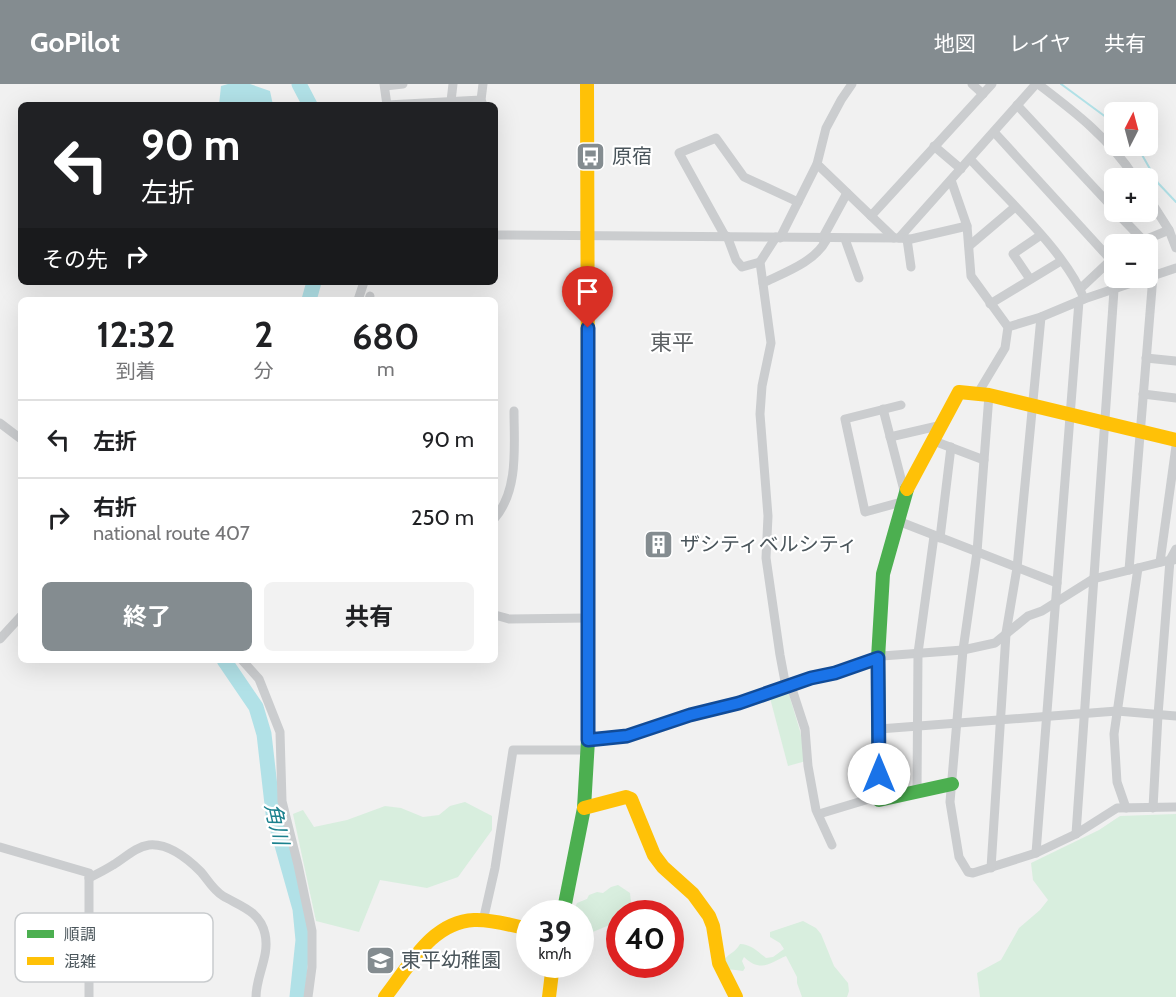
<!DOCTYPE html>
<html lang="ja">
<head>
<meta charset="utf-8">
<style>
  body { margin:0; font-family:Cabin,"Noto Sans JP",sans-serif; background:#f2f2f2; color:#202124; height:100vh; display:flex; flex-direction:column; font-size:22px; white-space:nowrap }
  * { box-sizing:border-box; margin:0 }
  p { font-size:20px; color:#757577 }
  .icon { flex:none; width:33px; height:33px; fill:none; stroke:currentColor; stroke-width:2; stroke-linecap:round; stroke-linejoin:round }
  .map { position:relative; flex:1; overflow:hidden }
  .panel { position:absolute; left:18px; top:213px; width:480px; height:366px; display:flex; flex-direction:column; background:#fff; border-radius:9px; box-shadow:0 6px 24px #0002 }
  .panel>* { flex:none }
  .top-card { position:absolute; left:18px; top:18px; width:480px; height:183px; border-radius:9px; box-shadow:0 6px 24px #0002; background:#202124; color:#fff; overflow:hidden }
  .needle { width:39px; rotate:6deg }
  .fabs { position:absolute; left:1104px; top:18px; display:grid; gap:12px }
  .fabs a { display:grid; place-items:center; width:54px; height:54px; border-radius:9px; background:#fff; box-shadow:0 6px 24px #0002; font-size:30px }
  .speed { position:absolute; left:516px; top:816px; display:flex; gap:12px; font-size:30px; font-weight:700; text-align:center }
  .speed>* { display:grid; place-content:center; width:78px; height:78px; border-radius:50%; background:#fff; box-shadow:0 6px 24px #0002; line-height:1 }
  .speed small { font-size:15px; font-weight:400 }
  .speed .limit { border:9px solid #d22; background:#fff; color:#111 }
  .pin { position:absolute; display:grid; place-items:center; width:51px; height:51px; color:#fff; margin:-62px -26px; border-radius:50% 50% 50% 0; rotate:-45deg; box-shadow:0 0 6px #0007 }
  .pin .icon { rotate:45deg }
  .me { position:absolute; width:66px; margin:-33px; rotate:0deg; stroke-linejoin:round; filter:drop-shadow(0 0 4px #0008) }
  .turn { display:flex; align-items:center; gap:21px; height:126px; padding:0 24px; font-size:27px }
  .turn .icon { width:78px; height:78px; stroke-width:2.5 }
  .turn b { display:block; font-size:42px; line-height:51px }
  .then { display:flex; align-items:center; height:57px; padding:0 24px; background:#0003; gap:12px; font-size:22px }
  .eta { display:flex; justify-content:space-evenly; align-items:center; height:102px; text-align:center }
  .eta b { font-size:36px; font-weight:700; line-height:42px }
  .action { display:flex; gap:12px; margin-top:auto; padding:12px 24px }
  .action a { flex:1; height:69px; border-radius:9px; background:#848c90; color:#fff; font-size:24px; font-weight:700; line-height:69px; text-align:center }
  .action a+a { background:#f2f2f2; color:#202124 }
  ul { padding:0; list-style:none }
  li { display:flex; align-items:center; gap:18px; height:78px; padding:0 24px; border-top:2px solid #e0e0e0 }
  li div { flex:1 }
  li b { display:block; font-size:22px }
  li em { font-style:normal }
  header { display:flex; align-items:center; gap:36px; box-sizing:border-box; height:84px; padding:0 30px; background:#848c90; color:#fff }
  header strong { font-size:28px }
  nav { display:flex; gap:33px; margin-inline-start:auto; font-size:21px }
  .map>svg:first-child { display:block }
  .green { fill:#d8eede }
  .water { fill:#b1e1e7 }
  .lines { fill:none; stroke-linecap:round; stroke-linejoin:round }
  .stream { stroke:#b1e1e7; stroke-width:2 }
  .river { stroke:#b1e1e7; stroke-width:15 }
  .street { stroke:#cbcdcf; stroke-width:9 }
  .fast { stroke:#4caf50; stroke-width:14 }
  .slow { stroke:#ffc107; stroke-width:14 }
  .route-casing { stroke:#114b97; stroke-width:15 }
  .route { stroke:#1a73e8; stroke-width:10 }
  .labels { text-anchor:middle; dominant-baseline:central; stroke-width:4.5; stroke-linejoin:round; paint-order:stroke }
  .poi-label { font-size:20px; fill:#4a555b; stroke:#fff; text-anchor:start }
  .water-label { font-size:21px; font-style:italic; fill:#1b818e; stroke:#fff }
  .quarter-label { font-size:22px; fill:#5d6164; stroke:#fff }
  .key { fill:#fff; stroke:#c9ccce; stroke-width:1.5 }
  .key-label { font-size:16px; fill:#4a555b }
</style>
</head>
<body>
<header>
<strong>GoPilot</strong>
<nav><a>地図</a><a>レイヤ</a><a>共有</a></nav>
</header>
<div class="map">
<svg width="1176" height="913" viewBox="0 0 1176 913">
  <rect width="100%" height="100%" fill="#f1f1f1"/>
  <g class="green">
    <path d="M788,607l12,40 6,30 -18,5 -18,-68z"/>
    <path d="M465,718l27,14v14l-34,47 -31,11 -47,-8 -21,52 -43,-11 -23,-107 10,-4 11,17 33,-7 38,-14 16,2 22,9 16,-2 11,-9z"/>
    <path d="M1176,730v183h-196l-3,-24 24,-13 18,-32 21,-18 8,-10 -15,-20 -2,-17 68,-33 21,-14z"/>
    <path d="M618,801l12,8 1,9 -2,11 -9,1 -1,7 -38,16 -1,-23 -7,-1 4,-10 10,-4 2,-4 8,-3 6,1 8,-6z"/>
    <path d="M803,837l13,7 5,6 13,32 14,17 1,8 -2,6h-45l-5,-14v-6l-11,-21c-17,7 -25,17 -42,1l-2,4 3,7 -2,3 -15,-2 -4,-9c5,-7 11,-7 16,-16 11,0 18,8 26,14l7,-1 11,-8 -4,-6 -10,-6v-5z"/>
  </g>
  <path class="water" d="M228,0h22l20,7 3,14h-54l2,-19z"/>
  <g class="lines">
    <g class="stream">
      <path d="M1061,0l53,39"/>
      <path d="M1137,62l21,37 18,19"/>
    </g>
    <g class="river">
      <path d="M299,0l11,21"/>
      <path d="M309,216l5,-18"/>
      <path d="M224,576l32,47 8,27 9,79 27,96 3,31 -6,57"/>
    </g>
    <g class="street">
      <path d="M384,0l3,21 94,-5"/>
      <path d="M483,0l-2,16 2,5"/>
      <path d="M972,0l11,10"/>
      <path d="M1038,0c37,28 72,55 97,94"/>
      <path d="M385,2l18,-2"/>
      <path d="M451,17l2,-17"/>
      <path d="M1017,21l97,104"/>
      <path d="M994,48l117,128"/>
      <path d="M934,62l27,23"/>
      <path d="M970,75c33,36 98,95 114,140"/>
      <path d="M817,80l77,74"/>
      <path d="M951,96l16,46 4,50 37,51 -3,21 -27,45"/>
      <path d="M1148,113l21,33 7,18"/>
      <path d="M1116,128l28,29"/>
      <path d="M871,132l121,-132"/>
      <path d="M495,151l404,3 137,-154"/>
      <path d="M725,152l-46,-83 37,-15 28,39 54,25"/>
      <path d="M727,152l9,24 6,7 18,-5"/>
      <path d="M776,153l-16,25 11,81 -9,43 -2,28 8,102 -2,42 14,97 6,32"/>
      <path d="M780,154l37,-74 9,-36 15,-28 11,-16"/>
      <path d="M899,154l12,1 56,-13"/>
      <path d="M822,155l25,-46"/>
      <path d="M845,155l14,39"/>
      <path d="M907,155l4,28"/>
      <path d="M1135,160l34,-14"/>
      <path d="M969,162l46,-39"/>
      <path d="M1030,195l-17,-25 28,-19"/>
      <path d="M763,199c23,-11 52,-21 64,-44"/>
      <path d="M1080,205l34,-32"/>
      <path d="M358,216l6,-18"/>
      <path d="M369,216l1,-4"/>
      <path d="M990,220l71,-43"/>
      <path d="M1008,243l33,-10 43,-18 92,-31"/>
      <path d="M1146,274l30,3"/>
      <path d="M1143,310l33,4"/>
      <path d="M989,311l-12,157 -14,98 -13,152 9,55 9,15 5,1 63,-20 40,-19 41,-26 59,-1"/>
      <path d="M901,321l-56,14 20,93 40,-11"/>
      <path d="M883,325l22,85"/>
      <path d="M0,339l21,16"/>
      <path d="M890,353l52,-12"/>
      <path d="M934,357l50,19"/>
      <path d="M495,434c24,-29 19,-72 19,-107"/>
      <path d="M898,437l159,62"/>
      <path d="M940,454l11,-91"/>
      <path d="M1160,478l16,-116"/>
      <path d="M1129,486l24,-294"/>
      <path d="M495,531l14,4 79,-1"/>
      <path d="M1006,549l11,-65 24,-251"/>
      <path d="M0,555l21,-23"/>
      <path d="M242,576l17,19 21,53 2,69 16,64 14,66v36l-4,30"/>
      <path d="M791,602l14,43 3,37 8,44 16,35"/>
      <path d="M879,645l238,-18 59,5"/>
      <path d="M588,656l39,-4 63,-21 49,-12 72,-25 24,-5 47,-17 81,-6 32,-7 33,-27 14,-5 51,-32 77,-19 6,-11"/>
      <path d="M917,707l1,-138 16,-117"/>
      <path d="M1126,724l-9,-26 -3,-48 24,-166"/>
      <path d="M1153,724l5,-93 12,-155h4"/>
      <path d="M819,730l60,-18"/>
      <path d="M1076,750l38,-544"/>
      <path d="M0,763l89,26v124"/>
      <path d="M1036,769l43,-552"/>
      <path d="M991,784l15,-234"/>
      <path d="M89,794c8,-4 16,-8 24,-13 12,-7 22,-18 36,-20 20,-2 39,14 52,27 7,8 12,18 22,24 17,10 37,15 42,38 5,22 -9,41 -9,63"/>
      <path d="M483,837l12,-53 18,-118h75"/>
    </g>
    <g class="fast">
      <path d="M907,405l-24,85 -5,84 1,142 73,-16"/>
      <path d="M563,830l21,-106 4,-68v-321"/>
    </g>
    <g class="slow">
      <path d="M587,0l1,335"/>
      <path d="M907,405l52,-97 30,3 187,45"/>
      <path d="M584,724l42,-11 5,2 23,56 9,12 30,27 16,22 4,10 6,37 17,34"/>
      <path d="M385,913c24,-30 46,-75 89,-77 19,-1 38,6 56,9"/>
      <path d="M549,913l4,-33"/>
    </g>
  </g>
  <g class="lines">
    <defs>
      <path id="route" d="M588,244v412l39,-4 63,-21 49,-12 72,-25 24,-5 43,-15 1,116"/>
    </defs>
    <use href="#route" class="route-casing"/>
    <use href="#route" class="route"/>
  </g>
  <defs>
    <symbol id="bus-square" viewBox="-11 -11 22 22"><rect x="-9" y="-9" width="18" height="18" rx="4" fill="#848c90" stroke="#fff"/><path d="M-5-6H5V4H4V6H2V4H-2V6H-4V4H-5ZM-3.5-4V0h7V-4ZM-3.5 1.2v1.5H-2V1.2ZM2 1.2v1.5H3.5V1.2Z" fill="#fff"/></symbol>
    <symbol id="building-square" viewBox="-11 -11 22 22"><rect x="-9" y="-9" width="18" height="18" rx="4" fill="#848c90" stroke="#fff"/><path d="M-4-6H4V6H1V3H-1V6H-4ZM-2.5-4.3h1.7v1.8h-1.7ZM.8-4.3h1.7v1.8H.8ZM-2.5-1h1.7V.8h-1.7ZM.8-1h1.7V.8H.8Z" fill="#fff"/></symbol>
    <symbol id="school-square" viewBox="-11 -11 22 22"><rect x="-9" y="-9" width="18" height="18" rx="4" fill="#848c90" stroke="#fff"/><path d="M0-5L7-2L0 1L-7-2ZM-4 1L0 2.5L4 1V4Q0 6-4 4Z" fill="#fff"/></symbol>
  </defs>
  <g fill-rule="evenodd">
    <use href="#bus-square" x="574" y="56" width="33" height="33"/>
    <use href="#building-square" x="642" y="444" width="33" height="33"/>
    <use href="#school-square" x="364" y="860" width="33" height="33"/>
  </g>
  <g class="labels">
    <g class="poi-label">
      <text x="612" y="72">原宿</text>
      <text x="680" y="460">ザシティベルシティ</text>
      <text x="401" y="876">東平幼稚園</text>
    </g>
    <g class="water-label">
      <text transform="translate(277 740) rotate(77)">角川</text>
    </g>
    <g class="quarter-label">
      <text x="672" y="258">東平</text>
    </g>
  </g>
  <rect x="15" y="829" width="198" height="69" rx="9" class="key"/>
  <rect x="27" y="846" width="27" height="8" fill="#4caf50"/>
  <rect x="27" y="873" width="27" height="8" fill="#ffc107"/>
  <g class="key-label">
    <text x="64" y="856">順調</text>
    <text x="64" y="883">混雑</text>
  </g>
</svg>
<div class="fabs">
<a><svg class="needle" viewBox="-14 -14 28 28"><path d="M0-13l5 13h-10z" fill="#e53935"/><path d="M0 13l5-13h-10z" fill="#757577"/></svg></a>
<a>+</a>
<a>−</a>
</div>
<div class="speed"><div>39<small>km/h</small></div><div class="limit">40</div></div>
<div class="pin" style="left:588px;top:244px;background:#d93025"><svg class="icon" aria-label="arrive" viewBox="0 0 24 24"><path d="M6 21V4h12l-3 4 3 4H6"/></svg></div>
<svg class="me" style="left:879px;top:690px" viewBox="-20 -20 40 40"><circle r="19" fill="#fff"/><path d="M0-13L10 11 0 6-10 11z" fill="#1a73e8"/></svg>
<div class="top-card">
<div class="turn"><svg class="icon" aria-label="left" viewBox="0 0 24 24"><path d="M17 20v-9H6M10 6l-5 5 5 5"/></svg><div><b>90 m</b>左折</div></div>
<div class="then">その先<svg class="icon" aria-label="right" viewBox="0 0 24 24"><path d="M7 20v-9h11M14 6l5 5-5 5"/></svg></div>
</div>
<section class="panel">
<div class="eta">
<div><b>12:32</b><p>到着</p></div>
<div><b>2</b><p>分</p></div>
<div><b>680</b><p>m</p></div>
</div>
<ul>
<li><svg class="icon" aria-label="left" viewBox="0 0 24 24"><path d="M17 20v-9H6M10 6l-5 5 5 5"/></svg><div><b>左折</b></div><em>90 m</em></li>
<li><svg class="icon" aria-label="right" viewBox="0 0 24 24"><path d="M7 20v-9h11M14 6l5 5-5 5"/></svg><div><b>右折</b><p>national route 407</p></div><em>250 m</em></li>
</ul>
<div class="action"><a>終了</a><a>共有</a></div>
</section>
</div>
</body>
</html>
